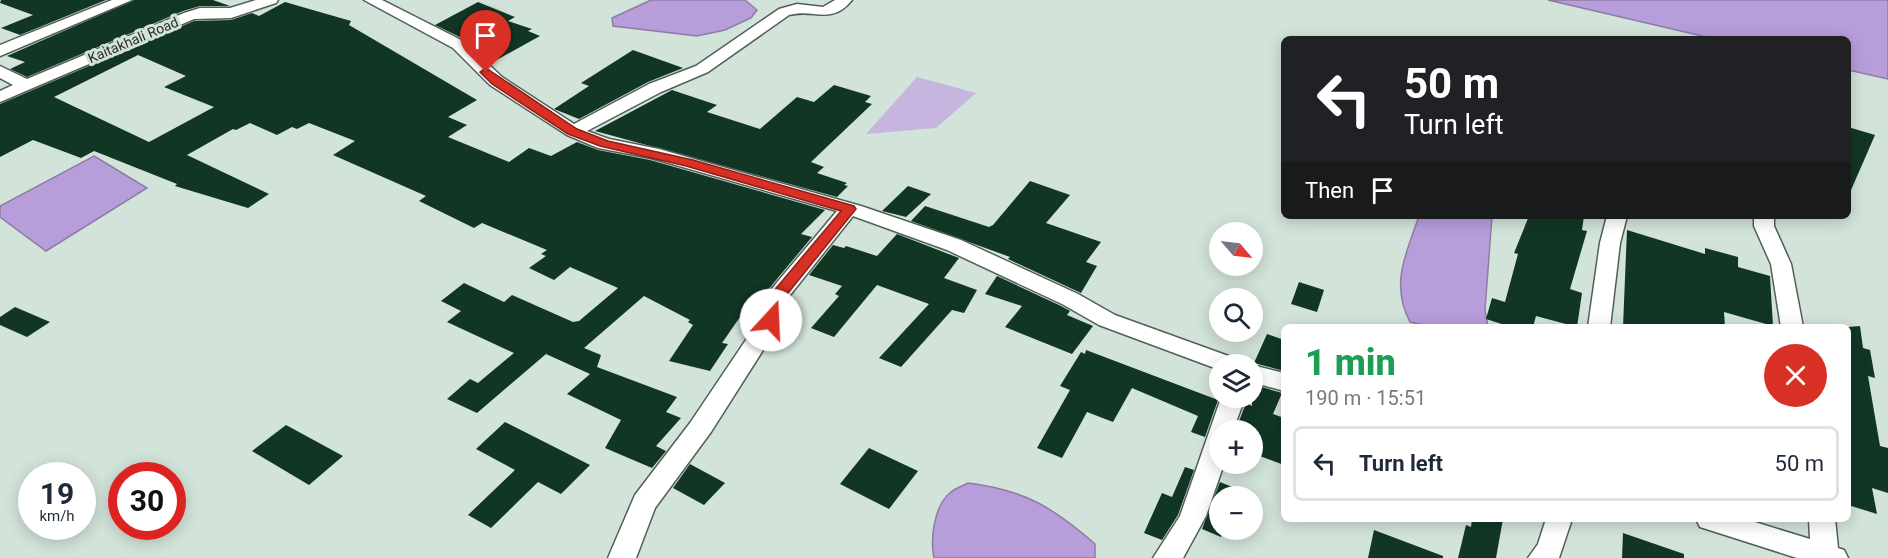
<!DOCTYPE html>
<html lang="en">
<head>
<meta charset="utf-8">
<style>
  body { margin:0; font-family:Roboto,sans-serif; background:#f2f2f3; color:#1f2937; height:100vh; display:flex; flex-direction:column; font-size:22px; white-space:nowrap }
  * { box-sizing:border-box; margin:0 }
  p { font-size:20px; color:#747a83 }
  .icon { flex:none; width:33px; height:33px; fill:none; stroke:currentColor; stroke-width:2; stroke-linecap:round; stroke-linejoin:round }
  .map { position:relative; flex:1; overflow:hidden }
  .sheet { position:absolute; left:1281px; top:324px; width:570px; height:198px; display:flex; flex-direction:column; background:#fff; border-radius:9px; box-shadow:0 3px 15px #0003 }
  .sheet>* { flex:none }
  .top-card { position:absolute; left:1281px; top:36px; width:570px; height:183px; border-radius:9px; box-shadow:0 3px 15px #0003; background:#202124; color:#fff; overflow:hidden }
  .needle { width:39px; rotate:118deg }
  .buttons { position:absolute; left:1209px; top:222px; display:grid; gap:12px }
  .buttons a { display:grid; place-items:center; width:54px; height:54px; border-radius:50%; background:#fff; box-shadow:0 3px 15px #0003; font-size:30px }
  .speed { position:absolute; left:18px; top:462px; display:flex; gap:12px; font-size:30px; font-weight:700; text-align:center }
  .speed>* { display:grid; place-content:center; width:78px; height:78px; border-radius:50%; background:#fff; box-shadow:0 3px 15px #0003; line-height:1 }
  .speed small { font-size:15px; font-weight:400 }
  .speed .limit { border:9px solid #d22; background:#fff; color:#111 }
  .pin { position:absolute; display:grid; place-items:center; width:51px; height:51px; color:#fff; margin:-62px -26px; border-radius:50% 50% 50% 0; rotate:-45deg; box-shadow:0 0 6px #0007 }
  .pin .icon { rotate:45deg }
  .me { position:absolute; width:66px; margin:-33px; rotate:20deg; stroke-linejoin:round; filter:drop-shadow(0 0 4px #0008) }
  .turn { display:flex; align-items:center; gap:21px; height:126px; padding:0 24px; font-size:27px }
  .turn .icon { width:78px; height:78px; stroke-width:2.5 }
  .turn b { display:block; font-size:42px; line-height:51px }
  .then { display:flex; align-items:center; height:57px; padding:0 24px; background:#0003; gap:12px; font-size:22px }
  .round { display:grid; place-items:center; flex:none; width:63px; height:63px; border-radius:32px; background:#f2f2f3 }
  .head { display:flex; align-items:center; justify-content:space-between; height:102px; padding:0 24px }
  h1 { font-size:36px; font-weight:800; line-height:45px; color:#1e9e55 }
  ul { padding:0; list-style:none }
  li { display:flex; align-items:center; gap:18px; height:75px; margin:0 12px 9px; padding:0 12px; border:3px solid #e0e1e3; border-radius:9px }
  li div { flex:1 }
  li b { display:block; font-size:22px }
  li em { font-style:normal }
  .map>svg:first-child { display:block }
  .green { fill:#c6b5de }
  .water { fill:#b89ddb; stroke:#8d7ca6; stroke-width:1.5 }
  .building { fill:#113724; fill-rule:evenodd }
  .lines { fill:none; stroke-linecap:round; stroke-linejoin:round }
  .street-casing { stroke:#516057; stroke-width:3 }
  .street { fill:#fff; fill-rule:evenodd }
  .route { fill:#d93025; stroke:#8d1f18; stroke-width:1.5 }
  .labels { text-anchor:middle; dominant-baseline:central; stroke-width:6; stroke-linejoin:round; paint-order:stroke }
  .far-street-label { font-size:14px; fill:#282e2a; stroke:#d2e3d9 }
</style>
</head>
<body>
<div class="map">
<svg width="1888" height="558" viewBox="0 0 1888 558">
  <rect width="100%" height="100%" fill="#d2e3d9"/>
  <path class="green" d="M917,77l59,16 -40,35 -70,6z"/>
  <g class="water">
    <path d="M651,0h94l12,10 -6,8 -26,12 -28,6 -84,-10 -1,-8z"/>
    <path d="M1548,0h340v79l-40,-9v-31h-133z"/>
    <path d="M94,156l53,32 -101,63 -46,-34v-11z"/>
    <path d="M1419,216h73l-7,94 3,17h-57l-21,-5c-20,-38 -4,-68 9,-106z"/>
    <path d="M968,483c56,7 85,24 127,61v14h-161c-4,-19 0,-53 17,-66 5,-4 12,-6 17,-9z"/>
  </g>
  <g class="building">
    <path d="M1,0h105l-86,35 -19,-7 32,-13 -33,-12z"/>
    <path d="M134,0h79l17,6h-30l-17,5 -156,66 -17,-8 15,-7 -18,-6z"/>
    <path d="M285,2l66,19 -2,4 128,75 -29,17 19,8 -19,12 61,25 20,-14 22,8 26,-14 21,8 52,10 175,50 -24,24 11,3 -45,54 -5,16 -2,2 -11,-5 -27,39 6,1 -18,27 -41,-10 24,-36 -5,-3 2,-2 -46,-24 -60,52 17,7 -4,12 80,30 -11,15 15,6 -25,28 10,5 -14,17 -47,-20 16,-28 -54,-26 23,-20 -44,-20 -69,59 -30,-14 23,-20 8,4 36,-30 -67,-31 14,-11 -20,-10 23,-18 40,19 8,-7 61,27 6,-1 39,-33 -48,-21 -16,13 -25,-12 17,-12 -5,-2 6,-4 -65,-27 -8,5 -55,-27 7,-5 -93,-41 22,-14 -46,-18 -12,6 -5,-2 -15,8 -27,-12 -14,7 -3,-1 -46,26 82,39 -21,14 -73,-22 2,-2 -83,-33 -13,7 -48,-18 -33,17v-53l194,-83 37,-1 21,-7 7,3zM138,55l48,21 -22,11 50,20 -65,35 -95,-45z"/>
    <path d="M478,2l37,15 -7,4 24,8 -4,2 12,5 -47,26 -27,-22 -31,-15z"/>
    <path d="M633,50l50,18 -35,14 -69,37 -25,-10 35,-23 -8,-3z"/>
    <path d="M834,85l37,11 -6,6 7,2 -61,58 13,5 -7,6 30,10 -3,2 4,1 -11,11 -242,-66 77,-41 45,15 -10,7 53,17 37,-32 17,5z"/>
    <path d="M1848,127l27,8 -27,62z"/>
    <path d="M1030,181l40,14 -24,28 55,19 -15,20 11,4 -16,27 -73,-34 2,-2 -99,-36 14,-15 64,21 4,-2z"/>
    <path d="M908,186l23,8 -25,23 -24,-6z"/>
    <path d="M1529,216h55l-2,14 5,1 -17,58 12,4 -5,34 -41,-11 -3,11h-22l-25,-8 6,-21 13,4 13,-48 -4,-1z"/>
    <path d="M1627,230l78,24v-6l33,9v10l32,9 3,50 -49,-14 1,15h-102z"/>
    <path d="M897,234l62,24 -15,20 33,12 -13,23 -12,-3 -51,57 -22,-9 50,-54 -52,-19 -43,52 -23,-9 28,-32 -4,-2 7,-8 -33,-11 24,-30 11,3 2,-2 31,10z"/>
    <path d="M997,276l64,30 9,5 -3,4 26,11 -21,28 -67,-27 17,-21 -37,-12z"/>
    <path d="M1299,282l25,8 -7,22 -26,-8z"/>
    <path d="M15,307l35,15 -23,15 -27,-12v-8z"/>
    <path d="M1860,326l3,22 7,2 5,28 -7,-2 12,70 8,2v45l-16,-5 5,26 -29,-9v-178z"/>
    <path d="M1267,334l17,6v31l-30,-8z"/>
    <path d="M1086,350l132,50 -13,37 -14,-5 7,-16 -66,-28 -19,34 -26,-10 -25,46 -25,-10 33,-58 -10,-4 21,-34 4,2z"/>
    <path d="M1252,384l30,9 -9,21 11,4v47l-30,-11 -2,4v-28l-16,-1 10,-26 6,3z"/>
    <path d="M505,422l85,43 -29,29 -23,-12 -47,46 -23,-13 47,-45 -39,-21z"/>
    <path d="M286,425l57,31 -34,29 -57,-34z"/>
    <path d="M869,448l49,23 -29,38 -49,-25z"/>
    <path d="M690,464l35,19 -21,22 -31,-17z"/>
    <path d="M1185,467l9,3 -16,45 -16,25 -18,-7 18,-40 10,4z"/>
    <path d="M1220,482l22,9 -3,5h-19v34h4l-3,7 -19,-8z"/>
    <path d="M1472,519h31l-7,39h-38l8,-33 5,2z"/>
    <path d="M1374,530l69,26v2h-75z"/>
    <path d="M1623,533l61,21v4h-62z"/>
  </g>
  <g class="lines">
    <defs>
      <g id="street">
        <path d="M112,0h20l-132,56v-11z"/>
        <path d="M256,0h22l-2,3 -45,15 -37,1 -194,83v-11l13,-6 -13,-7v-12l27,13 157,-66 16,-5h30z"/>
        <path d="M364,0h18l83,42 37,35 72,47 75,-40 47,-18 83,-57 18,-5 26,3 12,-7h17c-21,26 -38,8 -63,15l-81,57 -47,20 -74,39 22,8 50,10 202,57 100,34 117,54 37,21 119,43 3,6h-17v6l-121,-45 -37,-21 -115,-54 -94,-34 -66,83 -8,26 -68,107 -56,76 -19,50h-28l27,-63 55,-72 70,-104 9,-27 68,-81 -186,-53 -53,-10 -31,-13 -77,-50 -37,-37z"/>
        <path d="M1607,216h20l-7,27 -10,84h-22l12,-84z"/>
        <path d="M1754,216h20v10l17,38 12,63h-22l-10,-63 -17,-38z"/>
        <path d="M1252,365l32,8v18l-32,-9z"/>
        <path d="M1221,398h24l-12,32h-13v34h4l-18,52 -23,42h-30l27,-42z"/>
        <path d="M1546,519h26l-13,39h-31l10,-14z"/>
        <path d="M1696,519h49l65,20 -1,-20h26l3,29 6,2 4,8h-51l-97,-31z"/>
      </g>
    </defs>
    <use href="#street" class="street-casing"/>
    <use href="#street" class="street"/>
  </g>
  <path class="route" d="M486,68l91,61 31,12 85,19 161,46 2,3 -72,89 -8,26h-10l-2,-4 8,-27 69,-82 -155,-45 -86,-20 -32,-12 -76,-50 -12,-12z"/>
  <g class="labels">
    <g class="far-street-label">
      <text transform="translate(133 40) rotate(-23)">Kaitakhali Road</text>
    </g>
  </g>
</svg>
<div class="buttons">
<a><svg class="needle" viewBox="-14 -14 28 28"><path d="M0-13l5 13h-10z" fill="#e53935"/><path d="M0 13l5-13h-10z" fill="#747a83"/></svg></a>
<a><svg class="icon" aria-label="search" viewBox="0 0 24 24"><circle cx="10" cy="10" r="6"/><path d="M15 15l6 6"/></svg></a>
<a><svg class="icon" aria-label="layers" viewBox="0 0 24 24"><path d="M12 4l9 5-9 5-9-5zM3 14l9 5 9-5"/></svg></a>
<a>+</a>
<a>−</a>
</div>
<div class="speed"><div>19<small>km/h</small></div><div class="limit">30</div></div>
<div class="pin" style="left:486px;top:72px;background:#d93025"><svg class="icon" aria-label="arrive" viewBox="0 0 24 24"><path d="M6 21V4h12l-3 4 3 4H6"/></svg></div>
<svg class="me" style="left:771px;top:320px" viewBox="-20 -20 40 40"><circle r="19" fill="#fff"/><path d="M0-13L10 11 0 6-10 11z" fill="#d93025"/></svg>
<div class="top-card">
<div class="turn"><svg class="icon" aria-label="left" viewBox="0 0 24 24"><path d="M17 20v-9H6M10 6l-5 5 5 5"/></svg><div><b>50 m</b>Turn left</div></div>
<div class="then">Then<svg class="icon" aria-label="arrive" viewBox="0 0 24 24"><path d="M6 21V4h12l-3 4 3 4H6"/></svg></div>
</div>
<section class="sheet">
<div class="head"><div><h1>1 min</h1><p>190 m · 15:51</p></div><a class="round" style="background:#d93025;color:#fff"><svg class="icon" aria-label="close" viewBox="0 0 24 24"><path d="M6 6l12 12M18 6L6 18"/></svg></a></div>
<ul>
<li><svg class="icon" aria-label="left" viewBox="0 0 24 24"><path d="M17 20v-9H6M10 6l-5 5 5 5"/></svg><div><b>Turn left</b></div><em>50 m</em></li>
</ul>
</section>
</div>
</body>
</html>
